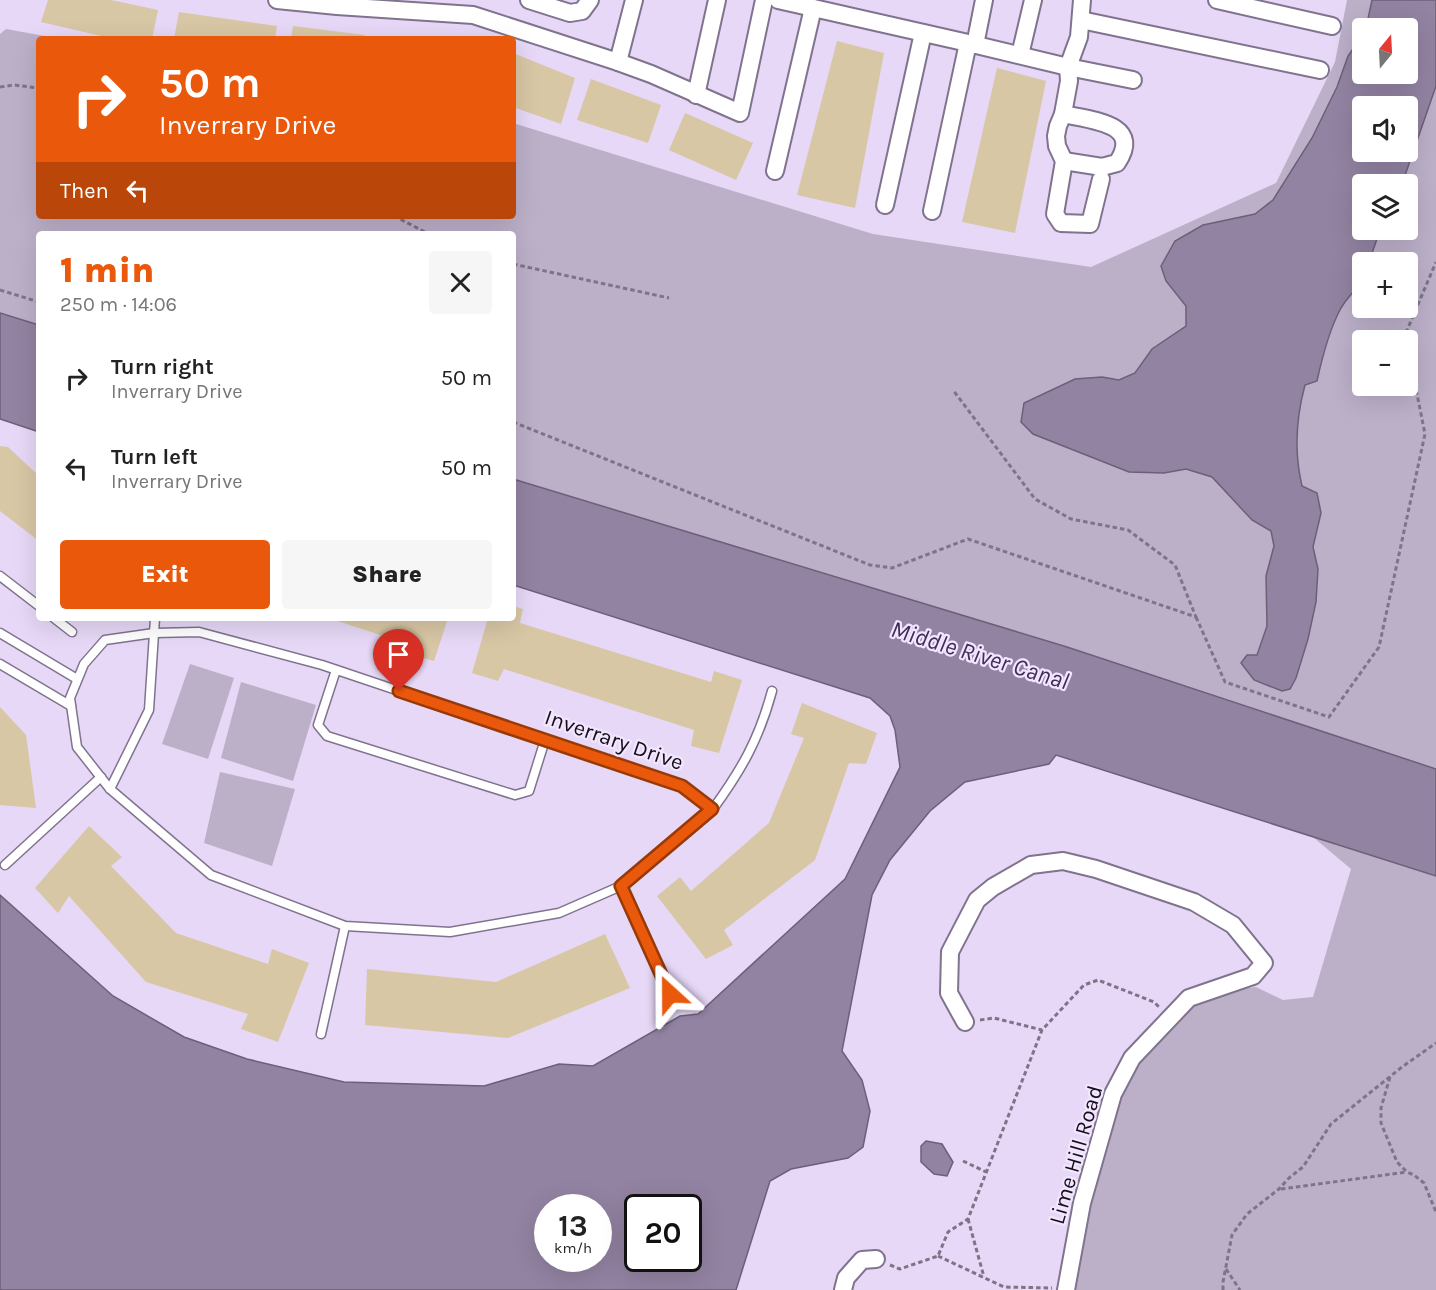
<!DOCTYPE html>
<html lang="en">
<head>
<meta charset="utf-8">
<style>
  body { margin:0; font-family:Karla,sans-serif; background:#f6f6f6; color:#222; height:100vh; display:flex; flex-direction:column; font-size:22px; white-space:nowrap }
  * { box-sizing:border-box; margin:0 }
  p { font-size:20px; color:#767676 }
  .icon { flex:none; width:33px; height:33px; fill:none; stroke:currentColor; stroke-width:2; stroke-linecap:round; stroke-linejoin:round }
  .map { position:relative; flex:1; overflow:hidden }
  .side { position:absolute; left:36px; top:231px; width:480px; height:390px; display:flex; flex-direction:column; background:#fff; border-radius:6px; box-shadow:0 6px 24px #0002 }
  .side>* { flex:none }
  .top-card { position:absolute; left:36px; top:36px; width:480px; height:183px; border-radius:6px; box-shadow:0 6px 24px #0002; background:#ea580c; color:#fff; overflow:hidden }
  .needle { width:39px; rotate:18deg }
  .fabs { position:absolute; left:1352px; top:18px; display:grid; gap:12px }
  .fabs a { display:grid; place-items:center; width:66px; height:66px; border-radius:6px; background:#fff; box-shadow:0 6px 24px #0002; font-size:30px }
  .speed { position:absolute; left:534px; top:1194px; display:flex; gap:12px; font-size:30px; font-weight:700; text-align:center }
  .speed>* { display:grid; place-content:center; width:78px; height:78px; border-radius:50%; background:#fff; box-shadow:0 6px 24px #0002; line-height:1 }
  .speed small { font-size:15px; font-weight:400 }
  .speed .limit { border:3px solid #111; border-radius:9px; background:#fff; color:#111 }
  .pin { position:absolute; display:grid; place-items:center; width:51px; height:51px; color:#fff; margin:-62px -26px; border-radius:50% 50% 50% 0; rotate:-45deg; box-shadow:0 0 6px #0007 }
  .pin .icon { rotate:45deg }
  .me { position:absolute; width:66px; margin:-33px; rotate:336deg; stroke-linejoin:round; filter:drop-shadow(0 0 4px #0008) }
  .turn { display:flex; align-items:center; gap:21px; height:126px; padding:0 24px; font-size:27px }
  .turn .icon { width:78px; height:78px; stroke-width:2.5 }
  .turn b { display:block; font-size:42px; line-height:51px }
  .then { display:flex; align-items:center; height:57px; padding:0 24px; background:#0003; gap:12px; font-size:22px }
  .round { display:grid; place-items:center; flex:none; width:63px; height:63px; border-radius:6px; background:#f6f6f6 }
  .overview { display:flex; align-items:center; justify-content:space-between; height:102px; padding:0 24px }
  h1 { font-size:36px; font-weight:800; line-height:45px; color:#ea580c }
  .button { display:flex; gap:12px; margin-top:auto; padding:12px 24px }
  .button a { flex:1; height:69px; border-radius:6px; background:#ea580c; color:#fff; font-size:24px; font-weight:800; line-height:69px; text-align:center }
  .button a+a { background:#f6f6f6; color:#222 }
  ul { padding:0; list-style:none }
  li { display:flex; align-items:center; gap:18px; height:90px; padding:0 24px }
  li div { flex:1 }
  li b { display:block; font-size:22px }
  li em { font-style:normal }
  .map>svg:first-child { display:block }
  .green { fill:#bcb0c9; fill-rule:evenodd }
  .water { fill:#9283a2; stroke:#6c6079; stroke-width:1.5; fill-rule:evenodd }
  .building { fill:#d8c7a5 }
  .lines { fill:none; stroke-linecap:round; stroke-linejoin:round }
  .lane-casing { stroke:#80738e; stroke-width:11 }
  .street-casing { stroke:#80738e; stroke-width:20 }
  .path { stroke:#7d7488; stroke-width:3; stroke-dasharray:4.5 3; stroke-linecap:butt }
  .lane { stroke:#fff; stroke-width:8 }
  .street { stroke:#fff; stroke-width:16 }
  .route-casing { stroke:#983908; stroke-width:15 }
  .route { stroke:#ea580c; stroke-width:10 }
  .labels { text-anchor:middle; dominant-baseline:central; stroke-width:4.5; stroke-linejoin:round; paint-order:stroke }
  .street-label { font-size:22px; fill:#140f19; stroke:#f2e6ff }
  .water-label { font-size:24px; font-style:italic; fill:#432c58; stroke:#f2e6ff }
</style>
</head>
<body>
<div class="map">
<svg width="1436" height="1290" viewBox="0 0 1436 1290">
  <rect width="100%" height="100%" fill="#e6d8f6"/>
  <g class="green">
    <path d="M1347,0h89v769l-369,-122 -554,-168v-245h-474v91l-39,-12v-279l6,-5 55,10h-22v177h474v-93l360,111 218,33 185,-84 59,-121zM1362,28h45v46h-45zM1362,106h45v46h-45zM1362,184h45v46h-45zM1362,262h45v46h-45zM1362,340h45v46h-45z"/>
    <path d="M190,664l44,14 -26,81 -46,-15z"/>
    <path d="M241,682l75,23 -23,76 -72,-23z"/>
    <path d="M220,772l75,17 -23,77 -68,-23z"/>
    <path d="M1313,837l123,39v414h-370l47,-196 76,-96 67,-11 27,13 30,-3 38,-128z"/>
  </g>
  <g class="water">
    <path d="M1372,0h64v86l-34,98h-40v46h18l-11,32h-7c0,29 -8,25 -21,46 -11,20 -19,50 -24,73l-12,4c-9,33 -11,67 -3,101l15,7 4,20 -8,34 5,22 -2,33 -8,37 -12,39 -6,11 -8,2 -28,-11 -13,-17 6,-8h10l10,-29 -1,-50 8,-30 -3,-15 -19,-11 -40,-43 -26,-8 -22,4 -35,-1 -96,-38 -12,-12 3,-19 51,-24 27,-2 17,3 16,-7 17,-24 34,-23v-20l-20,-25 -5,-15 14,-25 28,-16 52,-11 18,-14 39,-62 25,-51 11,-31 14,-20v38h45v-46h-41zM1362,106h45v46h-45z"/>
    <path d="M0,313l39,12v107l-39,-13z"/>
    <path d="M513,479l554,168 369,122v107l-380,-121 -7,9 -84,18 -35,29 -40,49 -18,35 -30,156 20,29 8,31 -7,36 -15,11 -57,11 -21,12 -34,109h-736v-395l113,101 71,41 63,22 97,23 140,4 75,-22 34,2 87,-50 18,-2 147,-135 55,-112 -5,-37 -5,-14 -20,-18 -357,-113zM548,1208h50v50h-50zM638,1208h50v50h-50z"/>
    <path d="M926,1141l16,3 11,18 -6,14 -13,-2 -13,-12v-16z"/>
  </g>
  <g class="building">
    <path d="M48,0h63l47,10 -6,29h-38l-73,-17z"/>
    <path d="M179,12l98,14 -2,13h-101z"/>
    <path d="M293,26l72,9 -1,4h-73z"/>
    <path d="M837,41l47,12 -29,155 -58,-13z"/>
    <path d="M513,53l62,25 -14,46 -48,-17z"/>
    <path d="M997,68l49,13 -31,152 -53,-11z"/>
    <path d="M591,79l70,26 -13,38 -71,-23z"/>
    <path d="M685,113l68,30 -17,37 -67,-30z"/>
    <path d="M0,446l8,1 31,29v65l-39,-30z"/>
    <path d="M513,606l10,3 -3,14 191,59 3,-11 28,9 -23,73 -28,-7 3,-16 -190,-61 -6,12 -26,-8 16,-55h25z"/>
    <path d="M328,618h120l-14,43 -31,-9 2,-9z"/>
    <path d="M802,703l75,30 -11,31 -17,-1 -34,97 -91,70 9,15 -27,14 -49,-63 23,-19 11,14 78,-68 35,-85 -13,-4z"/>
    <path d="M0,707l26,28 10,73 -36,-3z"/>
    <path d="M89,826l33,31 -11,9 65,67 92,31 4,-15 37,14 -31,79 -37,-13 7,-15 -102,-32 -77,-86 -11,17 -23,-25z"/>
    <path d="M605,934l25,54 -122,50 -143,-13 2,-56 129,13z"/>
  </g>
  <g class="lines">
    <defs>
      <g id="lane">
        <path d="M0,576l39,30"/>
        <path d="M54,618l18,14"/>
        <path d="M199,632l123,33 360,121 31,23 -92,77 -62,27 -109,19 -105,-6 -134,-51 -101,-86 -33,-42 -7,-49 14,-34 21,-24 49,-7z"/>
        <path d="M0,633l77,46"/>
        <path d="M0,664l71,42"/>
        <path d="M336,670l-18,55 9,11 188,59 14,-4 16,-51"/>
        <path d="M110,789l39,-79 6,-92"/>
        <path d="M713,809c29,-40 46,-70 59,-118"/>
        <path d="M5,865l96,-88"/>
        <path d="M621,886l49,108"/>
        <path d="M321,1034l24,-108"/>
      </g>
      <g id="street">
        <path d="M277,0l60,6 136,9 145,47 16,-62"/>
        <path d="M529,0l41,13 12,-2 8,-11"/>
        <path d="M778,0l190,43"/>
        <path d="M1217,0l115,26"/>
        <path d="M1081,20l239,50"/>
        <path d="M975,45l9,-45"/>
        <path d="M1020,55l13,-55"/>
        <path d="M618,62l33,12 89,39 24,-113"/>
        <path d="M696,95l21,-95"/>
        <path d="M1063,114c27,6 81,9 54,49l-15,4 -38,-6"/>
        <path d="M775,171l38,-163"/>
        <path d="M1101,179l-11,45 -29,-1 -6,-9 9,-53 -7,-15 -1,-10 2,-10 5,-12 6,-33 -1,-14 65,13"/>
        <path d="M885,205l38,-172"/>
        <path d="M932,211l36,-168 100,24 11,-30 3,-37"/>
        <path d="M965,1022l-16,-29 1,-41 27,-52 16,-13 38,-22 32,-4 33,8 98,33 39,23 31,38 -11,13 -64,22 -57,60 -19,36 -31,109 -16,87"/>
        <path d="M843,1290l3,-12 16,-18 14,-1"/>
      </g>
    </defs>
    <use href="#lane" class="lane-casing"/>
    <use href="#street" class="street-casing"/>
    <g class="path">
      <path d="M0,87l14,-2 25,3"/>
      <path d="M394,216l35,18"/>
      <path d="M513,264l156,34"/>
      <path d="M0,290l39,12"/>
      <path d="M1406,340l-1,-5 31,-73"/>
      <path d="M513,422l357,143 22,3 76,-29 228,78 -21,-52 -47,-35 -57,-11 -36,-20 -82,-109"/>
      <path d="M1196,617l29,65 104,35 50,-70 46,-213 -18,-90"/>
      <path d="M980,1020l14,-2 48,12"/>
      <path d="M1390,1077l-9,31v15l16,39 10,10 7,3 10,8 12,29"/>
      <path d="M963,1161l23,11"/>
      <path d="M1281,1189l126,-17"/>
      <path d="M968,1219l16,58"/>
      <path d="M938,1256l66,31 48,1"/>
      <path d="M890,1265l10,4 38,-13 10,-24 20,-13 74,-189 42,-45 14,-5 56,22 6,6"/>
      <path d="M1226,1269l14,21"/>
      <path d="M1223,1290v-8l9,-47 15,-21 32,-25 10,-11 14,-11 28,-43 71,-57 34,-24"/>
    </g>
    <use href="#lane" class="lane"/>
    <use href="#street" class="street"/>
  </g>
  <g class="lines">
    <defs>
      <path id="route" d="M399,691l283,95 30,23 -91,77 49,108"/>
    </defs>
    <use href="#route" class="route-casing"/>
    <use href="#route" class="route"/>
  </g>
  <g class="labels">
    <g class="street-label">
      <text transform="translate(614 740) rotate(19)">Inverrary Drive</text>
      <text transform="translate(1076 1155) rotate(-74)">Lime Hill Road</text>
    </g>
    <g class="water-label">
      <text transform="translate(980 655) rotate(17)">Middle River Canal</text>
    </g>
  </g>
</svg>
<div class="fabs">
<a><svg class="needle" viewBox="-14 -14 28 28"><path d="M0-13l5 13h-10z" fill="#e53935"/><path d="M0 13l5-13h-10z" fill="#767676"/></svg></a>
<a><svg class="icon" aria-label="sound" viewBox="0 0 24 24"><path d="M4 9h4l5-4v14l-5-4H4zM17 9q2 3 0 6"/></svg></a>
<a><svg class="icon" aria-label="layers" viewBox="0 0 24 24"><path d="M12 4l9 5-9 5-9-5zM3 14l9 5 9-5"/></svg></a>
<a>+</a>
<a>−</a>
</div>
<div class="speed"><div>13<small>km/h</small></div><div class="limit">20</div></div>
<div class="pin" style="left:399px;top:691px;background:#d93025"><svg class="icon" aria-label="arrive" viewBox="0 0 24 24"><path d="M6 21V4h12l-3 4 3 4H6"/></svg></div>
<svg class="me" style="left:670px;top:994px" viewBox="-20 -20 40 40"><path d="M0-17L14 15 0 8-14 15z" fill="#ea580c" stroke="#fff" stroke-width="4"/></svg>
<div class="top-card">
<div class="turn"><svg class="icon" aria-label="right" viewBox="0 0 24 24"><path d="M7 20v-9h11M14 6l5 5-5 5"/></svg><div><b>50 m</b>Inverrary Drive</div></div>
<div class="then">Then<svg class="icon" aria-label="left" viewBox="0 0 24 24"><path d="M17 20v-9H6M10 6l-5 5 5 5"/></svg></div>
</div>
<section class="side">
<div class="overview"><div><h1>1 min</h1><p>250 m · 14:06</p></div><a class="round"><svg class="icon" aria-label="close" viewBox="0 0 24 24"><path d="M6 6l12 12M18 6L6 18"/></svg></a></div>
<ul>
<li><svg class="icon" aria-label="right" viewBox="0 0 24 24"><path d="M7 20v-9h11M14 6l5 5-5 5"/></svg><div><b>Turn right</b><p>Inverrary Drive</p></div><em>50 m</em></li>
<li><svg class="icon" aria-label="left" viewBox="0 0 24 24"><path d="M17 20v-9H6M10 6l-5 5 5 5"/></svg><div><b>Turn left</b><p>Inverrary Drive</p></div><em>50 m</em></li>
</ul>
<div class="button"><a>Exit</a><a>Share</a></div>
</section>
</div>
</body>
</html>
